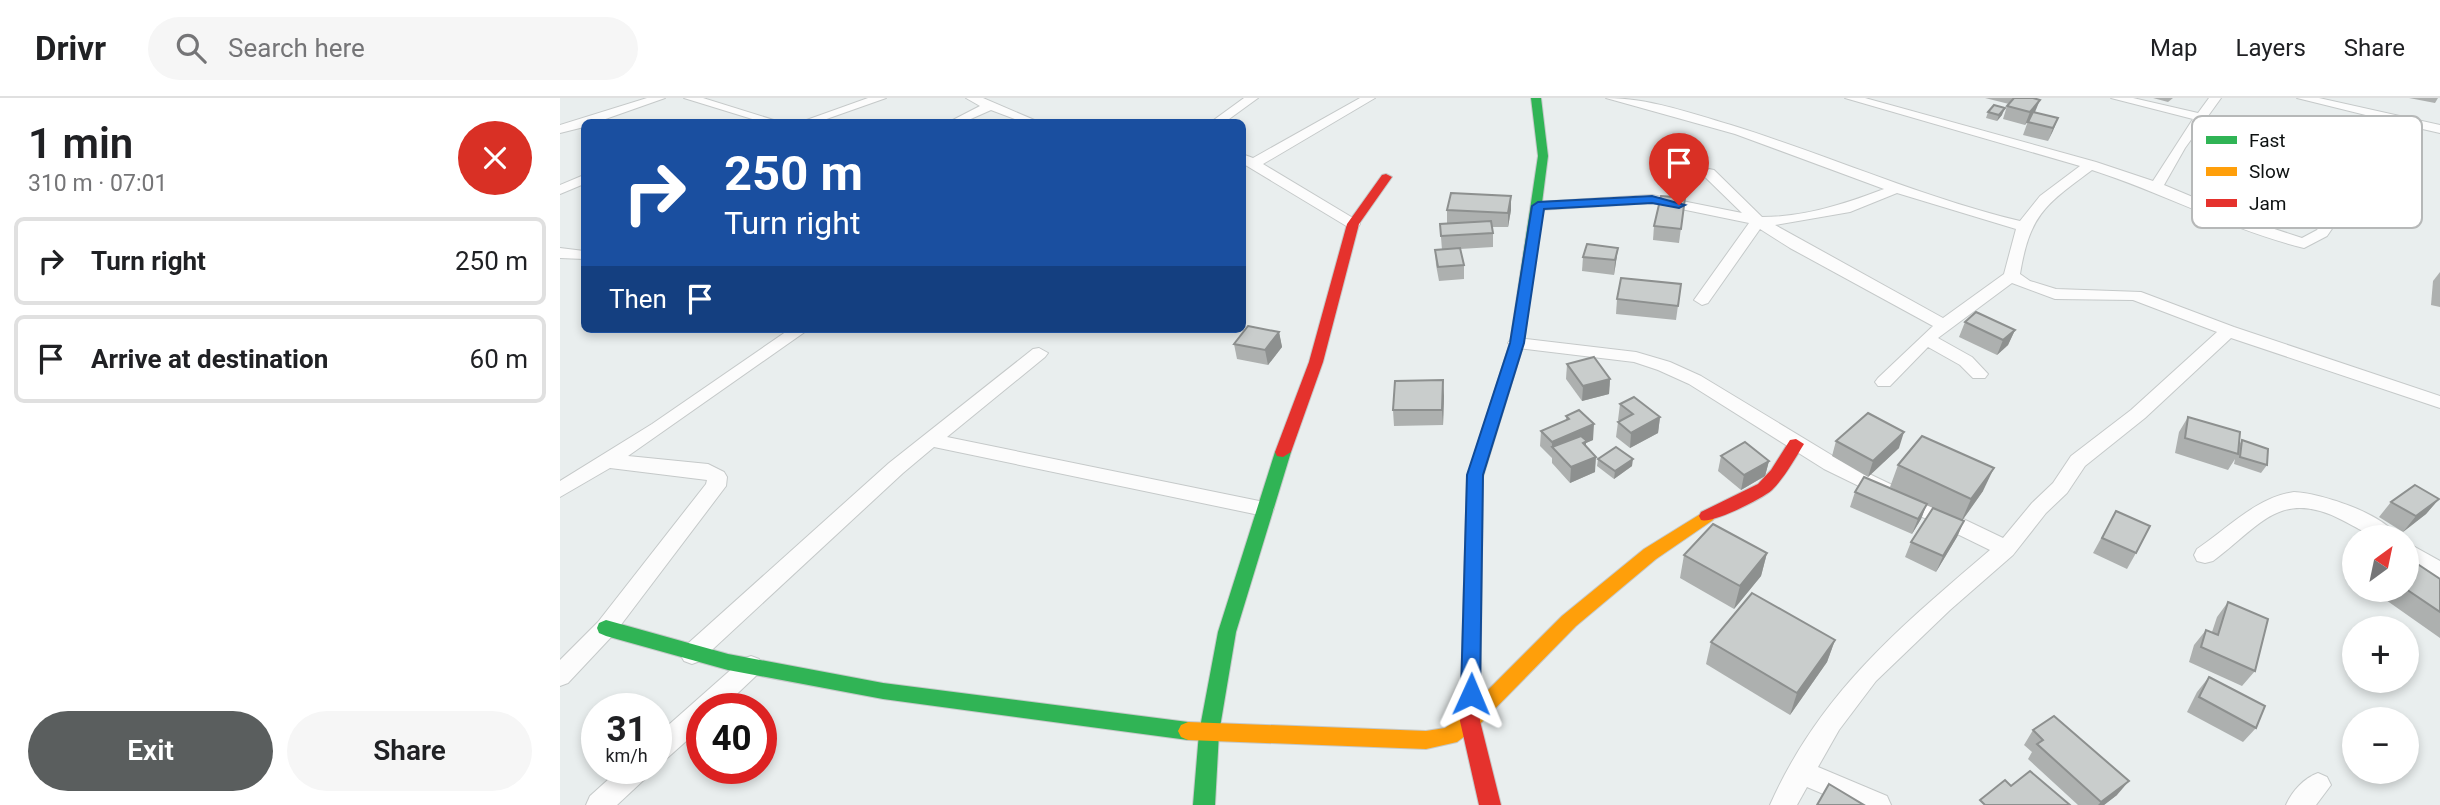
<!DOCTYPE html>
<html lang="en">
<head>
<meta charset="utf-8">
<style>
  body { margin:0; font-family:Roboto,sans-serif; background:#f6f6f6; color:#202124; height:100vh; display:flex; flex-direction:column; font-size:26px; white-space:nowrap }
  * { box-sizing:border-box; margin:0 }
  p { font-size:23px; color:#757577 }
  .icon { flex:none; width:38px; height:38px; fill:none; stroke:currentColor; stroke-width:2; stroke-linecap:round; stroke-linejoin:round }
  .map { position:relative; flex:1; overflow:hidden }
  .side { display:flex; flex-direction:column; background:#fff; width:560px }
  .side>* { flex:none }
  .top-card { position:absolute; left:21px; top:21px; width:665px; height:214px; border-radius:10px; box-shadow:0 4px 10px #0003; background:#1a4fa0; color:#fff; overflow:hidden }
  .needle { width:46px; rotate:33deg }
  .tools { position:absolute; left:1782px; top:427px; display:grid; gap:14px }
  .tools a { display:grid; place-items:center; width:77px; height:77px; border-radius:50%; background:#fff; box-shadow:0 4px 10px #0003; font-size:35px }
  .speed { position:absolute; left:21px; top:595px; display:flex; gap:14px; font-size:35px; font-weight:700; text-align:center }
  .speed>* { display:grid; place-content:center; width:91px; height:91px; border-radius:50%; background:#fff; box-shadow:0 4px 10px #0003; line-height:1 }
  .speed small { font-size:18px; font-weight:400 }
  .speed .limit { border:10px solid #d22; background:#fff; color:#111 }
  .pin { position:absolute; display:grid; place-items:center; width:60px; height:60px; color:#fff; margin:-72px -30px; border-radius:50% 50% 50% 0; rotate:-45deg; box-shadow:0 0 7px #0007 }
  .pin .icon { rotate:45deg }
  .me { position:absolute; width:77px; margin:-38px; rotate:1deg; stroke-linejoin:round; filter:drop-shadow(0 0 5px #0008) }
  .turn { display:flex; align-items:center; gap:24px; height:147px; padding:0 28px; font-size:32px }
  .turn .icon { width:91px; height:91px; stroke-width:2.5 }
  .turn b { display:block; font-size:49px; line-height:60px }
  .then { display:flex; align-items:center; height:66px; padding:0 28px; background:#0003; gap:14px; font-size:26px }
  .round { display:grid; place-items:center; flex:none; width:74px; height:74px; border-radius:37px; background:#f6f6f6 }
  .overview { display:flex; align-items:center; justify-content:space-between; height:119px; padding:0 28px }
  h1 { font-size:42px; font-weight:600; line-height:52px }
  .cta { display:flex; gap:14px; margin-top:auto; padding:14px 28px }
  .cta a { flex:1; height:80px; border-radius:42px; background:#5a5e5e; color:#fff; font-size:28px; font-weight:600; line-height:80px; text-align:center }
  .cta a+a { background:#f6f6f6; color:#202124 }
  ul { padding:0; list-style:none }
  li { display:flex; align-items:center; gap:21px; height:88px; margin:0 14px 10px; padding:0 14px; border:4px solid #e0e0e0; border-radius:10px }
  li div { flex:1 }
  li b { display:block; font-size:26px }
  li em { font-style:normal }
  header { display:flex; align-items:center; gap:42px; box-sizing:border-box; height:98px; padding:0 35px; background:#fff; border-bottom:2px solid #e0e0e0 }
  header strong { font-size:33px }
  nav { display:flex; gap:38px; margin-inline-start:auto; font-size:24px }
  .search { width:490px; height:63px; background:#f6f6f6; display:flex; align-items:center; gap:18px; box-sizing:border-box; padding:0 24px; border-radius:38px; color:#757577; font-size:26px }
  main { display:flex; flex:1; min-height:0 }
  .map>svg:first-child { display:block }
  .lines { fill:none; stroke-linecap:round; stroke-linejoin:round }
  .street-casing { stroke:#c5c9c9; stroke-width:2 }
  .fast-casing { stroke:#c5c9c9; stroke-width:2 }
  .slow-casing { stroke:#c5c9c9; stroke-width:2 }
  .jam-casing { stroke:#c5c9c9; stroke-width:2 }
  .street { fill:#fcfcfc; fill-rule:evenodd }
  .fast { fill:#30b455; fill-rule:evenodd }
  .slow { fill:#ff9f0a; fill-rule:evenodd }
  .jam { fill:#e5322d; fill-rule:evenodd }
  .wall { fill:#adb0af }
  .shaded-wall { fill:#8d908f }
  .building { fill:#c9cdcc; stroke:#8d908f; stroke-width:2 }
  .route { fill:#1a73e8; stroke:#114b97; stroke-width:2 }
  .key { fill:#fff; stroke:#b6b8b8; stroke-width:2 }
  .key-label { font-size:19px; fill:#0d1111 }
</style>
</head>
<body>
<header>
<strong>Drivr</strong>
<div class="search"><svg class="icon" aria-label="search" viewBox="0 0 24 24"><circle cx="10" cy="10" r="6"/><path d="M15 15l6 6"/></svg>Search here</div>
<nav><a>Map</a><a>Layers</a><a>Share</a></nav>
</header>
<main>
<section class="side">
<div class="overview"><div><h1>1 min</h1><p>310 m · 07:01</p></div><a class="round" style="background:#d93025;color:#fff"><svg class="icon" aria-label="close" viewBox="0 0 24 24"><path d="M6 6l12 12M18 6L6 18"/></svg></a></div>
<ul>
<li><svg class="icon" aria-label="right" viewBox="0 0 24 24"><path d="M7 20v-9h11M14 6l5 5-5 5"/></svg><div><b>Turn right</b></div><em>250 m</em></li>
<li><svg class="icon" aria-label="arrive" viewBox="0 0 24 24"><path d="M6 21V4h12l-3 4 3 4H6"/></svg><div><b>Arrive at destination</b></div><em>60 m</em></li>
</ul>
<div class="cta"><a>Exit</a><a>Share</a></div>
</section>
<div class="map">
<svg width="1880" height="707" viewBox="0 0 1880 707">
  <rect width="100%" height="100%" fill="#e9eeee"/>
  <g class="lines">
    <defs>
      <g id="street">
        <path d="M87,0h18l-68,24h-13v5l-24,6v-8z"/>
        <path d="M124,0h19l77,24h-18z"/>
        <path d="M308,0h18l-68,24h-17z"/>
        <path d="M406,0h17l56,24h-16l-32,-12 -27,12h-15l31,-16z"/>
        <path d="M684,0h14l-33,24h-14z"/>
        <path d="M800,0h15l-112,66 95,57 2,3 -2,3h-10l-106,-64v-9l11,4z"/>
        <path d="M1046,0c42,0 85,15 125,27 97,30 190,72 289,96l20,-25 40,-30 -235,-68h20l231,64 57,19 40,-62 -82,-21h22l65,15 11,-15h12l-36,50 -21,37 86,36 52,17 15,-8 50,-73 23,-24 4,-11 -97,-24h22l121,27v8l-35,-8 -4,12 -24,26 -50,73 -23,12c-73,-18 -140,-55 -212,-78 -47,35 -62,44 -72,104l10,7 26,8 85,3 93,35 206,69v12l-209,-70 -86,80 -60,48 -18,27 -21,20 -33,42 -63,55 -74,71 -37,49 -21,37 69,29 4,9h-42l-42,-18 -10,18h-27c49,-111 130,-178 220,-255l-166,-81 -135,-85 -31,-14 -24,-8 -117,-14 -9,-5 3,-4 6,-1 119,14 34,10 31,14 137,83 165,79 29,-35 21,-20 18,-27 60,-46 86,-78 -84,-32 -78,-1 -43,-16 -74,55 34,19 16,17 -3,4h-12l-13,-13 -32,-18 -38,39h-12l-3,-4 3,-4 55,-52 -143,-78 -30,-19 -52,74 -6,2 -8,-5 55,-77 -97,-20 -114,7 -7,-4 7,-4 114,-7 90,18 -38,-37 -2,-3 7,-4 5,1 48,47c42,0 83,-13 122,-28l-149,-55zM1337,95l119,36 -12,45 -61,44 -168,-93 75,-13z"/>
        <path d="M24,77v9l-24,10v-9z"/>
        <path d="M0,150l24,3v8l-24,-1z"/>
        <path d="M230,231h19l-181,127 80,8 16,8 3,5 -1,9 -112,148 -46,49 -8,3v-26l38,-38 108,-138 1,-4 -97,-12 -50,29v-16l92,-57z"/>
        <path d="M479,250l9,5 -3,4 -98,80 317,65 7,2 3,5 -3,5 -7,2 -330,-69 -31,26 -203,188 -8,3 -8,-3 -4,-7 4,-7 205,-184 144,-114z"/>
        <path d="M1734,394c26,1 91,22 103,45 -28,1 -31,-5 -55,-17 -62,-32 -82,6 -129,41l-8,2 -8,-2 -3,-6 3,-6c31,-21 60,-52 97,-57z"/>
        <path d="M1846,444l34,19v19l-34,-19z"/>
        <path d="M191,558l8,3 4,7 -4,7 -38,36h-19v18l-37,33 -9,3v-27l87,-77z"/>
        <path d="M61,670h31l-4,8 -31,29h-31l4,-9z"/>
        <path d="M1758,675l9,4 4,8 -15,20h-30c6,-14 18,-27 32,-32z"/>
      </g>
      <g id="fast">
        <path d="M971,0h10l7,58 -24,187 -41,134 -8,6 -8,-6 43,-134 28,-187z"/>
        <path d="M723,349l8,5 -55,180 -17,101 -4,72h-22l6,-72 19,-101 57,-180z"/>
        <path d="M46,522l122,34 155,29 305,39 7,3 3,6 -3,6 -7,3 -305,-41 -155,-29 -122,-34 -7,-3 -2,-5 2,-5z"/>
      </g>
      <path id="slow" d="M1147,412l6,2 2,4 -2,4 -57,39 -80,67 -99,101 -20,15 -31,7 -238,-9 -7,-3 -3,-6 3,-6 7,-3 238,9 19,-3 18,-13 99,-99 82,-67z"/>
      <g id="jam">
        <path d="M826,76l6,3 -33,47 -36,138 -32,90 -8,5 -6,-1 -2,-4 34,-90 38,-138 35,-49z"/>
        <path d="M1236,341l8,5c-10,16 -19,33 -32,46 -10,9 -60,34 -71,30l-2,-4 2,-4 57,-28 13,-14 19,-30z"/>
        <path d="M915,373l8,6 -3,244 21,84h-22l-19,-84 7,-244z"/>
      </g>
    </defs>
    <use href="#street" class="street-casing"/>
    <use href="#fast" class="fast-casing"/>
    <use href="#slow" class="slow-casing"/>
    <use href="#jam" class="jam-casing"/>
    <use href="#street" class="street"/>
    <use href="#fast" class="fast"/>
    <use href="#slow" class="slow"/>
    <use href="#jam" class="jam"/>
  </g>
  <g class="wall">
    <path d="M1425,0h48l2,15 23,5 -10,23 -25,-6 5,-14 -3,4 -22,-6 4,-13 2,-2z"/>
    <path d="M1593,0h20l-5,4z"/>
    <path d="M1849,0h29l-3,5z"/>
    <path d="M1428,14l14,3 -5,6 -11,-3z"/>
    <path d="M951,98v14l-3,17h-16l1,6v14l-33,2 4,16v14l-25,2 -3,-16 -1,-15h7l-2,-26 7,-1v-13z"/>
    <path d="M1125,100l-6,45 -26,-3 1,-14z"/>
    <path d="M1058,150l-4,27 -32,-4 1,-14z"/>
    <path d="M1880,174v35l-9,-2 2,-24z"/>
    <path d="M1121,186l-5,36 -60,-6 1,-15z"/>
    <path d="M1405,224l50,8 -7,15 -11,10 -38,-18z"/>
    <path d="M719,234l3,15 -14,18 -31,-6 -3,-15z"/>
    <path d="M1007,266l43,15 -1,15 -27,7 -16,-22z"/>
    <path d="M884,298l-1,29 -49,1 -1,-16z"/>
    <path d="M1060,306l40,13 -2,16 -28,15 -14,-11 2,-15 2,-1 -2,-1z"/>
    <path d="M1006,318l27,24 -7,3v3l9,26 -25,11 -18,-20v-5l-12,-12 1,-15 25,-11z"/>
    <path d="M1628,319l51,28 3,-5 25,25 -6,8 -27,-9 1,-5 -7,11 -53,-17 4,-21z"/>
    <path d="M1276,343l63,7 -31,29 -36,-21z"/>
    <path d="M1161,358l48,5 -4,15 -24,14 -23,-19z"/>
    <path d="M1038,361l34,7 -18,13 -17,-13z"/>
    <path d="M1338,367l85,26 -21,30h2l-7,16 -21,35 -31,-15 6,-15 22,-34 -7,-3 -5,14 -9,15 -62,-27 5,-15 46,1 -11,-6z"/>
    <path d="M1879,401l-13,15 -23,18 -24,-15 12,-15z"/>
    <path d="M1556,413l20,42 -9,16 -34,-16z"/>
    <path d="M1207,455l-6,23 -27,33 -54,-31 4,-23z"/>
    <path d="M1880,481v59l-64,-45 3,-3h27z"/>
    <path d="M1668,504l27,69 -13,15 -53,-24 5,-17 12,-15 6,2 5,-15z"/>
    <path d="M1275,542l-8,22 -37,53 -84,-51 5,-22z"/>
    <path d="M1649,579l47,51 -13,14 -56,-30 10,-20z"/>
    <path d="M1473,632l84,65 -13,10h-26l-50,-46 4,-7 -8,-7z"/>
  </g>
  <g class="shaded-wall">
    <path d="M1480,2l-5,12 -10,13 5,-13z"/>
    <path d="M1445,10l-3,7 -5,6 2,-6z"/>
    <path d="M1498,20l-5,13 -5,10 5,-13z"/>
    <path d="M951,98v14l-3,17v-14z"/>
    <path d="M1058,150l-2,14 -2,13 1,-15z"/>
    <path d="M1455,232l-7,15 -11,10 6,-15z"/>
    <path d="M719,234l3,15 -14,18 -3,-15z"/>
    <path d="M1050,281l-1,15 -27,7 1,-15z"/>
    <path d="M883,282l1,16 -1,29 -1,-15z"/>
    <path d="M1100,319l-2,16 -28,15 1,-15z"/>
    <path d="M1034,326l-1,16 -7,3 -1,13 -33,-9v11v-16z"/>
    <path d="M1344,334l-5,16 -31,29 5,-16z"/>
    <path d="M1036,359l-1,15 -25,11 1,-16z"/>
    <path d="M1073,361l-1,7 -18,13 1,-8z"/>
    <path d="M1209,363l-4,15 -24,14 3,-15z"/>
    <path d="M1434,370l-11,23 -22,31 10,-23z"/>
    <path d="M1879,401l-13,15 -23,18 13,-16z"/>
    <path d="M1367,406l-6,15 -9,15 6,-15z"/>
    <path d="M1404,423l-7,16 -21,35 7,-16z"/>
    <path d="M1207,455l-6,23 -27,33 6,-23z"/>
    <path d="M1275,542l-8,22 -37,53 7,-22z"/>
    <path d="M1569,683l-12,14 -13,10h-6l3,-3z"/>
  </g>
  <g class="building">
    <path d="M1454,0h19l7,2 -10,12 -23,-6z"/>
    <path d="M1434,7l11,3 -6,7 -11,-3z"/>
    <path d="M1473,14l25,6 -5,10 -25,-6z"/>
    <path d="M891,95l60,3 -3,17 -61,-3z"/>
    <path d="M1101,98l24,2 -4,31 -27,-3z"/>
    <path d="M931,123l2,12 -52,3 -1,-12z"/>
    <path d="M1027,146l31,4 -3,12 -32,-3z"/>
    <path d="M900,150l4,17 -26,2 -3,-17z"/>
    <path d="M1061,180l60,6 -3,22 -61,-7z"/>
    <path d="M1416,214l39,18 -12,10 -38,-18z"/>
    <path d="M688,228l31,6 -14,18 -31,-6z"/>
    <path d="M1034,259l16,22 -27,7 -16,-22z"/>
    <path d="M883,282l-1,30h-49l2,-29z"/>
    <path d="M1074,299l26,20 -29,16 -13,-11 15,-8 -13,-10z"/>
    <path d="M1019,312l15,14 -42,18 -11,-11 28,-12 -3,-3z"/>
    <path d="M1308,315l36,19 -31,29 -37,-20z"/>
    <path d="M1628,319l52,15 -2,22 -53,-16z"/>
    <path d="M1021,338l6,5 -4,2 13,14 -25,10 -19,-20z"/>
    <path d="M1362,338l72,32 -23,31 -73,-34z"/>
    <path d="M1682,342l26,9 -1,16 -27,-8z"/>
    <path d="M1185,344l24,19 -25,14 -23,-19z"/>
    <path d="M1056,349l17,12 -18,12 -17,-12z"/>
    <path d="M1304,379l63,27 -9,15 -63,-27z"/>
    <path d="M1855,387l24,14 -23,17 -25,-14z"/>
    <path d="M1373,410l31,13 -21,35 -32,-14z"/>
    <path d="M1556,413l34,15 -14,27 -34,-15z"/>
    <path d="M1153,426l54,29 -27,33 -56,-31z"/>
    <path d="M1856,465l24,16v33l-34,-23v-20z"/>
    <path d="M1192,495l83,47 -38,53 -86,-51z"/>
    <path d="M1668,504l40,17 -13,52 -54,-24 5,-17 12,5z"/>
    <path d="M1649,579l56,29 -9,22 -57,-31z"/>
    <path d="M1494,618l75,65 -28,21 -64,-58 6,-4 -10,-10z"/>
    <path d="M1470,673l40,34h-85l-5,-5 25,-20 6,6z"/>
    <path d="M1269,686l35,21h-47z"/>
  </g>
  <path class="route" d="M1092,98l33,9 -6,3 -27,-5 -108,6 -20,134 -41,132 -3,219 -2,6 -7,3 -8,-3 -2,-6 6,-219 43,-132 22,-137 6,-4z"/>
  <rect x="1632" y="18" width="230" height="112" rx="10" class="key"/>
  <rect x="1646" y="38" width="31" height="8" fill="#30b455"/>
  <rect x="1646" y="69" width="31" height="9" fill="#ff9f0a"/>
  <rect x="1646" y="101" width="31" height="8" fill="#e5322d"/>
  <g class="key-label">
    <text x="1689" y="49">Fast</text>
    <text x="1689" y="80">Slow</text>
    <text x="1689" y="112">Jam</text>
  </g>
</svg>
<div class="tools">
<a><svg class="needle" viewBox="-14 -14 28 28"><path d="M0-13l5 13h-10z" fill="#e53935"/><path d="M0 13l5-13h-10z" fill="#757577"/></svg></a>
<a>+</a>
<a>−</a>
</div>
<div class="speed"><div>31<small>km/h</small></div><div class="limit">40</div></div>
<div class="pin" style="left:1119px;top:107px;background:#d93025"><svg class="icon" aria-label="arrive" viewBox="0 0 24 24"><path d="M6 21V4h12l-3 4 3 4H6"/></svg></div>
<svg class="me" style="left:911px;top:596px" viewBox="-20 -20 40 40"><path d="M0-17L14 15 0 8-14 15z" fill="#1a73e8" stroke="#fff" stroke-width="4"/></svg>
<div class="top-card">
<div class="turn"><svg class="icon" aria-label="right" viewBox="0 0 24 24"><path d="M7 20v-9h11M14 6l5 5-5 5"/></svg><div><b>250 m</b>Turn right</div></div>
<div class="then">Then<svg class="icon" aria-label="arrive" viewBox="0 0 24 24"><path d="M6 21V4h12l-3 4 3 4H6"/></svg></div>
</div>
</div>
</main>
</body>
</html>
